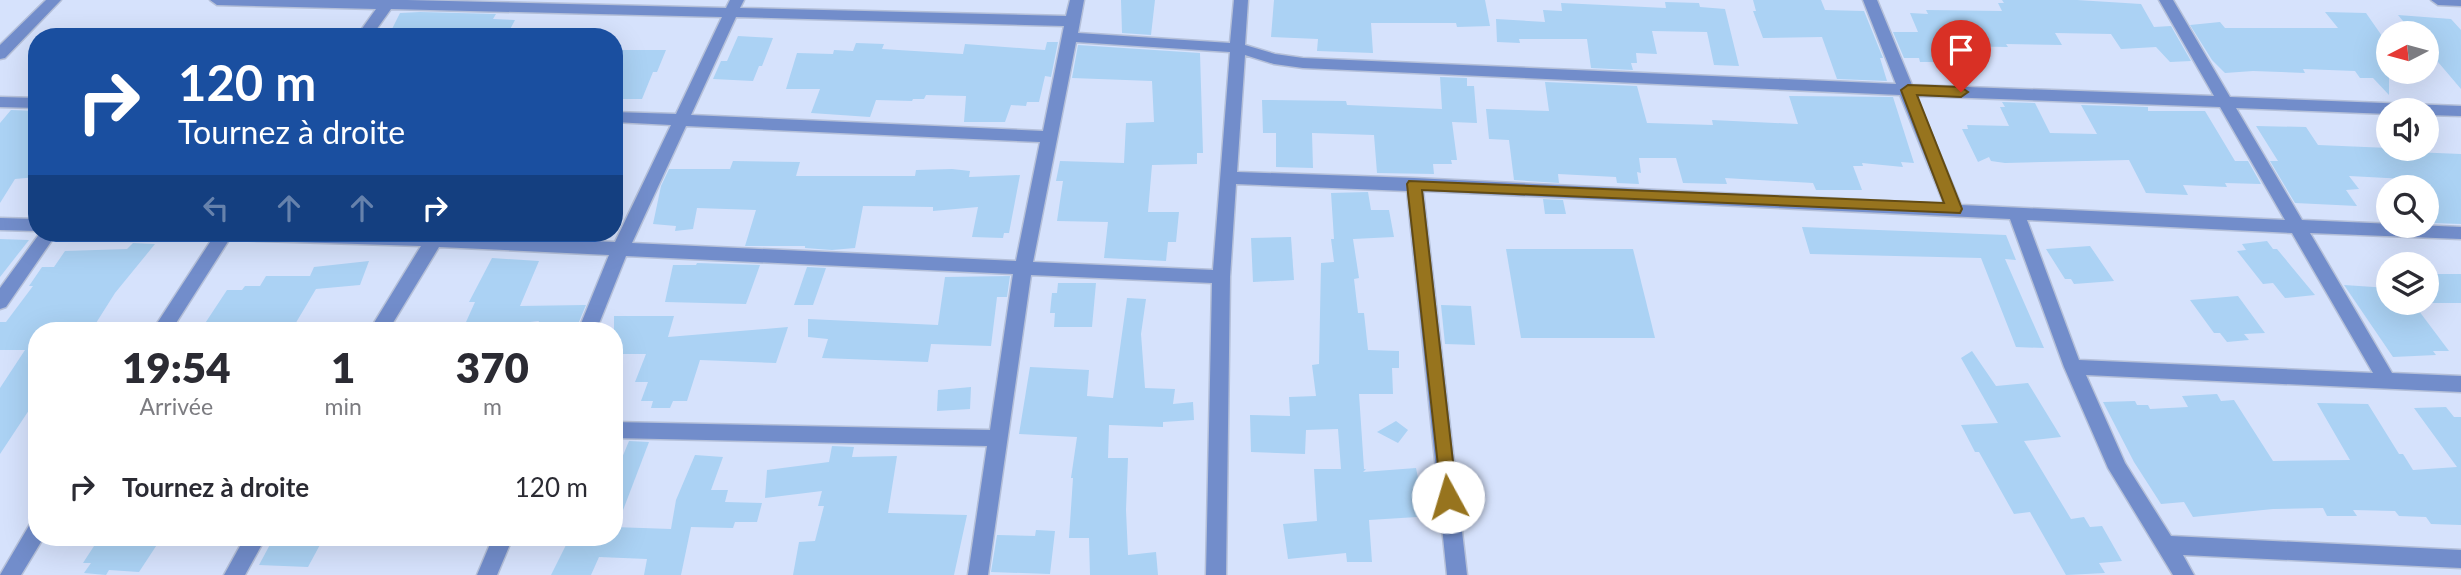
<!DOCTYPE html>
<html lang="fr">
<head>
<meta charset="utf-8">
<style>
  body { margin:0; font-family:Lato,sans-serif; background:#f7f7f7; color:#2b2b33; height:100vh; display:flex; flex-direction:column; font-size:26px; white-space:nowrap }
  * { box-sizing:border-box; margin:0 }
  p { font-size:23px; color:#7c7c81 }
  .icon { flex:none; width:38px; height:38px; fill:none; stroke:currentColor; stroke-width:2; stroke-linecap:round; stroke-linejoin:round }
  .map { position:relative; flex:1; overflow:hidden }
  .side { position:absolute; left:28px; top:322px; width:595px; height:224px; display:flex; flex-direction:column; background:#fff; border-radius:28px; box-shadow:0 7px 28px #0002 }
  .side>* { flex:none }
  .hud { position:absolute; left:28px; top:28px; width:595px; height:214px; border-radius:28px; box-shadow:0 7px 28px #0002; background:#1a4fa0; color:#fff; overflow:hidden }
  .needle { width:46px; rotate:264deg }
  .tools { position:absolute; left:2376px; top:21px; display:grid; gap:14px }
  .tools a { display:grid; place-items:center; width:63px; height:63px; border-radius:50%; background:#fff; box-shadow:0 7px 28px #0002; font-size:35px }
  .pin { position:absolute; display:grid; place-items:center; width:60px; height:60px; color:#fff; margin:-72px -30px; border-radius:50% 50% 50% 0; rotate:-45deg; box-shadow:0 0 7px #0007 }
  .pin .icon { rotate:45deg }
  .me { position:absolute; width:77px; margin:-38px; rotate:354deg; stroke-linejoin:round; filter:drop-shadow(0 0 5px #0008) }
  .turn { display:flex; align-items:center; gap:24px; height:147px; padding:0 35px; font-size:32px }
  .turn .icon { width:91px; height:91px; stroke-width:2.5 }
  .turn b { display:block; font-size:49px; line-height:60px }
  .lanes { display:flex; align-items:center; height:66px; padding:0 35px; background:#0003; justify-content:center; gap:35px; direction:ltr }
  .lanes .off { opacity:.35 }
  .eta { display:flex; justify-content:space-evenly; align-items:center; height:119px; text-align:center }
  .eta b { font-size:42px; font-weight:800; line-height:49px }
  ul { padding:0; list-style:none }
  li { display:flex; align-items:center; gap:21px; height:91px; padding:0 35px }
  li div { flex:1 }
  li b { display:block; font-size:26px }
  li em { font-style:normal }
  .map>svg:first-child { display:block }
  .building { fill:#abd2f4 }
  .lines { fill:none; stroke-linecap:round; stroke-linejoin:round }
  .minor-casing { stroke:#b5c0d9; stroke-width:3 }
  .minor { fill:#728dcb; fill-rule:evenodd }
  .route { fill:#97741e; stroke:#624b14; stroke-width:2 }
</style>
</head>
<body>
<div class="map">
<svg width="2461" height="575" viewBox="0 0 2461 575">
  <rect width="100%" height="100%" fill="#d6e2fc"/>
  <g class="building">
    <path d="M1121,0h34l-4,35 -29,-2z"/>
    <path d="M1274,0h211l5,26 -33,1 -1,-4h-85l2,30 -56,-2 1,-12 -47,-2z"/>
    <path d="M1753,0h68l4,10 39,1 19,47h-3l7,23 -50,-2 -15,-42 -59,1 -10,-27h3z"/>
    <path d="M2002,0h75l64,4 13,23 17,-1 20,35 -21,1 -14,-15 -35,2 -10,-15 -56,-1 7,12 -56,-1 2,3 -63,-1 6,12h-13l2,4h-20l-1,-4h-15l-11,-26h25l-8,-19 18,1 -2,-4 76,1 -4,-8h6z"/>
    <path d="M1665,2l34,1 1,4 25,2 14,57 -25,-1 -7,-33 -55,-1 5,23 -21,-1 1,10h-6l2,7 -42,-2 -4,-29h-68l1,4 -23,-1 -1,-23 49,3 -2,-12 19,1 -1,-8 105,5z"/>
    <path d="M420,12l76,2 -3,5 22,1 -9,17h-118l12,-24z"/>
    <path d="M2325,12l41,1 23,33v49l-16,-17h-13l-5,-7 -52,-2 2,4 -52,-2 -28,2 -13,-13 -22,-35 30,-3 5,6h113z"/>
    <path d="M2398,15l53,4 10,11v59l-34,-40v-16h-14z"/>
    <path d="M738,36l35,2 -11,28h-3l-6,15 -40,-2 8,-18h6z"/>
    <path d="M1047,42h11l-7,35 -6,-1 -6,26h-12l-1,4 -15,-1 -6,17h-41l2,-26 -40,-1 -2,4h-11l-1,2 -36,-1 -6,17 -59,-4 9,-24h-34l11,-36 36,1 1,-4 19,1 3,-8 28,1 -2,5 81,5 2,-10 80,6z"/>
    <path d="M1078,45l122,8 3,100h-6v11l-45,1 -4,47h31l-3,30h-8l-2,19 -62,-3 4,-36 -51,-1 6,-40h-7l4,-20 64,2 2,-40 28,-1 -2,-41 -80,-3z"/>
    <path d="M614,50h52l-9,22h-4l-11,27h-28z"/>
    <path d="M1440,77l27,1v8h7l3,37 -25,-1 5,38h-6l1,4h-19l1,10 -57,-1 -3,-38 -62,-2 1,35 -37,-1v-34h-13l-1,-33 84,1 1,4 95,4z"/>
    <path d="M1545,82l92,4 10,37 66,2 -1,-5 86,4 -9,-28 104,1 21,66 -13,-1 2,5 -41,-4 1,3h-10l9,24h-46l-3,-7 -88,-5 2,6 -44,-1 -7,-25h-37l2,15 -4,-1 2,12 -22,-1 -1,-6 -58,-3 1,9 -45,-3 -5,-40 -20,-1 -3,-30 63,2z"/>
    <path d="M2002,102l33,1 15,30 47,1 -16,-29 67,2v4h57l30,50h13l13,23 -36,-1 2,4 -44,-2 5,10 -42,-2 -17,-33 -124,3 -14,-2 -2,-4 -11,5 -16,-33h6l-1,-4 42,1 -9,-19h5z"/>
    <path d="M11,110l26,1v66l-22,2 -15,24v-80z"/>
    <path d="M2256,126l50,1 12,18 71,3v3l72,3v70l-29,-1 -5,-7v-33l-18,-1 -3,-3 -57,-3 10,13 -13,1 11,16 -62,-3 -25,-42h8z"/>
    <path d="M733,161l67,1 -4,14h119l1,-6 36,-1 18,2 -1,6 51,-2 -11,58h-5l-1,5 -31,-1 6,-30 -45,4v-4l-70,-1 -8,42 -23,2 -27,-2v-2h-60l11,-36 -59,-2 -4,21 -18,2 1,-5 -23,-2 8,-38 8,-17h61z"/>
    <path d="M1368,192l3,18h18l5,27 -41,2 6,39 -5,1 4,34h6l4,37 31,1v17h-7l1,26h-34l5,75h2l-3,3 53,-4 8,40h-9l2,9 -48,3 3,42h-25l-1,-9 -58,6 -5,-35 34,-3 -3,-52h27l-3,-40 -32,1 -1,24 -54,-2 -1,-37 40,1 -1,-19 27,-1 -4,-31 7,-1 2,-101 13,-1 -3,-23h3l-3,-46z"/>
    <path d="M1543,199l20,1 3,14h-21z"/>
    <path d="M1802,227l204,8 10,25 -11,-1 39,89 -28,-1 -35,-89 -171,-4z"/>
    <path d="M1291,237l3,43 -41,2 -2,-44z"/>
    <path d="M0,239l29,1 -29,37z"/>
    <path d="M2267,241l6,8h4l38,46 -30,3 -12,-15 -10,1 -26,-33 9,-1 -4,-6z"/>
    <path d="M133,243l22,1 -40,49 -24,38h-54v67l-37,56v-66l25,-38h-25v-28h6l27,-36h-4l13,-19h12l11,-16 62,-2z"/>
    <path d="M2090,246l24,35 -40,3 -3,-5h-6l-19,-30z"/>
    <path d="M1506,249h127l22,89h-134z"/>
    <path d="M492,258l47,3 -19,45 66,-1 -10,24h-41l4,-8 -55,6 -2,4h-20l13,-29h-6z"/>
    <path d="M369,261l-9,24 -44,4 -25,42h-91l27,-41h15l3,-4h15l6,-10h44l4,-9z"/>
    <path d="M697,263l63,2 -14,39 -81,-2 8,-37h23z"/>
    <path d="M807,267l19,1 -13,37h-19z"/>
    <rect x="2427" y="274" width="34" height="29"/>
    <path d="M1010,276l-3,21h-10l-6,49 -60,-2 -3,18 -106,-4 6,-19 -20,-2v-18l130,6 7,-48z"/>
    <path d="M1058,283h38l-4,44h-38l1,-14h-5l2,-20h5z"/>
    <path d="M2344,285l45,3v15h24l36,48h-16l3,4 -43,2z"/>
    <path d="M2238,296l27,37 -21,1 5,6 -22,2 -7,-9h-6l-24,-33z"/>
    <path d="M1127,298l19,1 -5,35 4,54 30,1 -2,15 20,-2 1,18 -31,2v5l-54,-2 -1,33h20l-2,52 2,45 28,-3 2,23h-68l-1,-37h-20l4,-60h-2l6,-41 -58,-3 11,-67 59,3 -2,26 26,2z"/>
    <path d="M1441,305l30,1 4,39 -30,-1z"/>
    <path d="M614,316h60l-6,21 120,-10 -12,36 -76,-3 -13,41h-14l-3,7h-19l2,-7h-12l7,-19h-13l11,-28h-32z"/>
    <path d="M1972,351l24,35 32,-3 33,54 -37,4 47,78 13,-2 6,10 12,-1 20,35 -23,2 6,10 -39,2 -36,-63 -16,2 -35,-62h-4l-14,-27 37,-2 -37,-65z"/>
    <path d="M971,387l-1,22 -33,2 1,-21z"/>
    <path d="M2217,394l4,7 13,-1 39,61 77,-1 -33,-57 51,1 31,50h4l10,16 44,-3 -43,-59 32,-1 8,10h7v108l-30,-1 -5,-7 -27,-1 -4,-5 -42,-1 4,6h-30l-4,-8 -50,1 -80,8 -9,-15 -23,2 -27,-42 -31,-60 32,-1 2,4h11l2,4 38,-2 -6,-11z"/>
    <path d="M1396,421l12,9 -10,13 -21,-11z"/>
    <path d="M629,441l20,1 -32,84 -3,-1v-48z"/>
    <path d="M832,446l22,1 -2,10 45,-1 -9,57 79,2 -13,60h-161l6,-33 16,-1 9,-35h-6l4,-15 -57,7 2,-28 62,-8z"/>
    <path d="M695,455l28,2 -12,33h17l-3,12 37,1 -5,19h-22l-2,6 -42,-1 -10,48h-37l3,-16 -48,-2 -8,18h-40l19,-38h44v-10l57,2 5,-29z"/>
    <path d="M1036,530l19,1 -5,43 -59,-2 6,-37 38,1z"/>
    <path d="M108,537h54l-23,35 -30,-2 -3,5 -22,-2 7,-10h-8l11,-17h8z"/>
    <path d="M273,539l49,2 -14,26 -49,-2z"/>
  </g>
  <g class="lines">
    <defs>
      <g id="minor">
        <path d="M46,0h15l-56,58 -5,1v-14z"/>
        <path d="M210,0h197l319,8 4,-8h14l-4,8 326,8 4,-16h14l-6,33 152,10 4,-43h14l-3,45 30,9 28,4 593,26 -33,-84h14l35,85 302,11 -55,-96h14l57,97 231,9v10l-34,-1v-5h-38v4l-153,-6 66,112 159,7v12l-151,-6 82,140 69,3v16l-375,-17 39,88 46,73 290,14v18l-278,-13 11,20h-21l-65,-107 -44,-101 -54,-148 -587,-28 44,384h-20l-40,-384 -171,-7 -6,93 -4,298h-20l6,-292 -181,-8 -43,300h-20l19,-129 -373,-8v-16l376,8 23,-156 -387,-18 -30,75h-18l31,-76 -170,-8 -51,84h-19l52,-85 -192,-6 -58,91h-19l60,-92 -6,-6h201l208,9 56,-117 -57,-3v-10l62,2 46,-97 -331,-8 -20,28h-15l20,-28 -159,-4zM736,17l328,9 -21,105 -352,-16zM1076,42l154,10 -17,218 -180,-8zM1245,55l29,9 29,4 597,27 44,109 -530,-26 -177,-6zM1916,96l304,11 65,113 -324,-15zM686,126l354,16 -24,119 -384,-18zM2027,220l265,13 81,140 -294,-13z"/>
        <path d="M2431,0h30v6l-23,-1z"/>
        <path d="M0,97l37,1v10l-37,-1z"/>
        <path d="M0,218l37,1v12l-37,-1z"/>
        <path d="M40,233h17l-51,74 -6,2v-21z"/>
        <path d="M37,521v16h7l-23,38h-21l30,-51z"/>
        <path d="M245,537h21l-21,38h-21z"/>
        <path d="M493,537h20l-16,38h-20z"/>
      </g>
    </defs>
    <use href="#minor" class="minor-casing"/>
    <use href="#minor" class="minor"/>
  </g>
  <path class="route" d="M1908,85l53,2 7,5 -7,5 -44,-2 45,114 -2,4 -538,-23 35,307 -2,5 -7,3 -6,-3 -35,-318 2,-3 535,22 -43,-113z"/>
</svg>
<div class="tools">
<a><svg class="needle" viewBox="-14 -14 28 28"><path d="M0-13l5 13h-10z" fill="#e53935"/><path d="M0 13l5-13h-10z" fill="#7c7c81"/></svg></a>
<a><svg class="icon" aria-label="sound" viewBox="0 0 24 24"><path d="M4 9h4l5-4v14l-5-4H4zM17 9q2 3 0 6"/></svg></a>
<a><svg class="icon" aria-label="search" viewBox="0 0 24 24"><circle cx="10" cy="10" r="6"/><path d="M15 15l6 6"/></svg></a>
<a><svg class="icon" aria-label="layers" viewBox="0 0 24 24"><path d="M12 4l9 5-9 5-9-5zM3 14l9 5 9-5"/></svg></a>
</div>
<div class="pin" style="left:1961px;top:92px;background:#d93025"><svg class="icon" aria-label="arrive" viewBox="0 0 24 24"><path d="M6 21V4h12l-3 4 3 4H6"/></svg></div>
<svg class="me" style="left:1448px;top:497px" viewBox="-20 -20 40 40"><circle r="19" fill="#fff"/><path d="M0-13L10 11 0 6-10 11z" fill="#97741e"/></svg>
<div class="hud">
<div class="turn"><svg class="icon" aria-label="right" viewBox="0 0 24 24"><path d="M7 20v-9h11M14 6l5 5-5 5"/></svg><div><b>120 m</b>Tournez à droite</div></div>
<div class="lanes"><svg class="icon off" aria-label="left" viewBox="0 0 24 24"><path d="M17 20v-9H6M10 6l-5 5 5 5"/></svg><svg class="icon off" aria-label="ahead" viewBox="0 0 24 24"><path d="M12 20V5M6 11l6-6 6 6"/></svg><svg class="icon off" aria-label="ahead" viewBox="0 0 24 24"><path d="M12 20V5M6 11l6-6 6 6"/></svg><svg class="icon" aria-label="right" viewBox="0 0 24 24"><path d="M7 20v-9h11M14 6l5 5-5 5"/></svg></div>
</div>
<section class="side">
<div class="eta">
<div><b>19:54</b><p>Arrivée</p></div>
<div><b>1</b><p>min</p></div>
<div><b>370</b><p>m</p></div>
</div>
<ul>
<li><svg class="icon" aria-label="right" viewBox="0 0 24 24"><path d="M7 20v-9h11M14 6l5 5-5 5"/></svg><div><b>Tournez à droite</b></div><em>120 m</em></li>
</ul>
</section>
</div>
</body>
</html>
